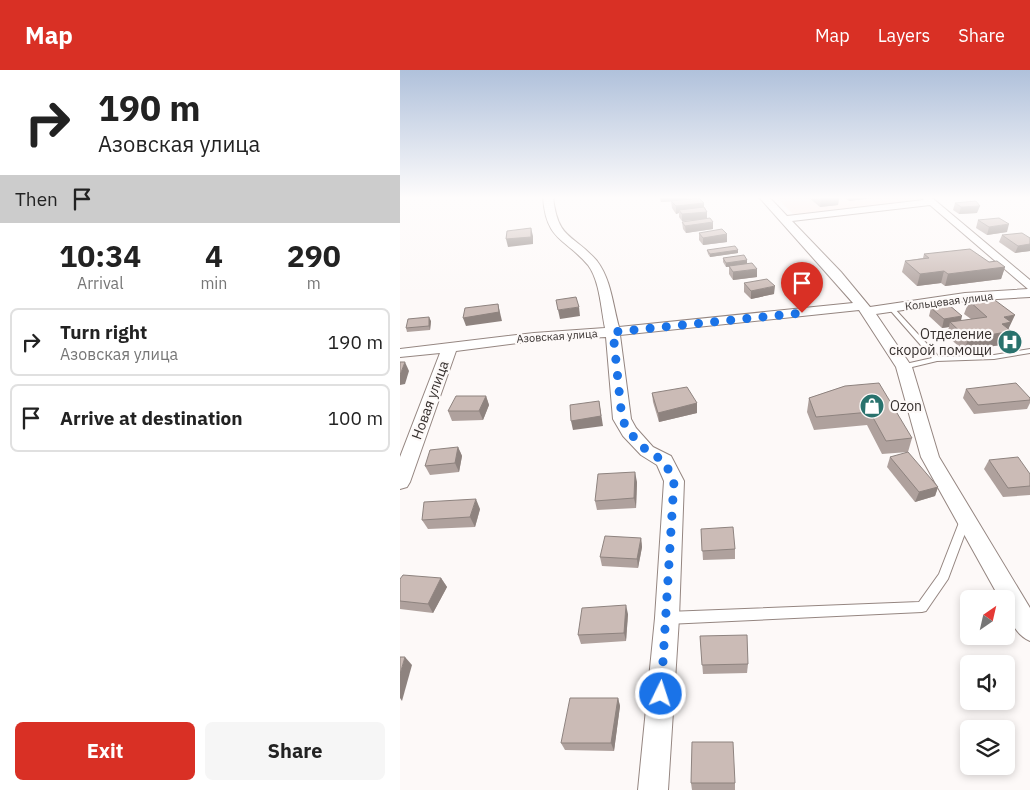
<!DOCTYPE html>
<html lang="en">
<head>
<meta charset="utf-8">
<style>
  body { margin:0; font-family:"IBM Plex Sans",sans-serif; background:#f6f6f6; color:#222; height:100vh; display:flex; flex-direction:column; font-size:19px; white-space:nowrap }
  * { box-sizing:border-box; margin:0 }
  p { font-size:16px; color:#767676 }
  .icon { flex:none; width:28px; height:28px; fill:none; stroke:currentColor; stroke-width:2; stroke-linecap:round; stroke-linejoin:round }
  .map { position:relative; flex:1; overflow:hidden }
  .panel { display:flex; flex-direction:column; background:#fff; width:400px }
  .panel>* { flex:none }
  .banner { background:#fff; color:#222; overflow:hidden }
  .needle { width:32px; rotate:34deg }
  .buttons { position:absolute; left:560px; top:520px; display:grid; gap:10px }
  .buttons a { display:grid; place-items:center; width:55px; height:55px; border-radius:8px; background:#fff; box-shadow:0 2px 8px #0003; font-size:25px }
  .pin { position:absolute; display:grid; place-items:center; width:42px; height:42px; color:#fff; margin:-51px -21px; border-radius:50% 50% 50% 0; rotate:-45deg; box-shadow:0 0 5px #0007 }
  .pin .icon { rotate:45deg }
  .me { position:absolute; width:55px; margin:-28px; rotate:4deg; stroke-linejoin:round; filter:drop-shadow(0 0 4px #0008) }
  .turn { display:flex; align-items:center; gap:18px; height:105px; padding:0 15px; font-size:22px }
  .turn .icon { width:65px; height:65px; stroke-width:2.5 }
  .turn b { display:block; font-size:35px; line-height:42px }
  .then { display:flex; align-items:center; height:48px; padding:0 15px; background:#0003; gap:10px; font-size:19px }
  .eta { display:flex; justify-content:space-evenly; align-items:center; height:85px; text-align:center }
  .eta b { font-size:30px; font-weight:700; line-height:35px }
  .primary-button { display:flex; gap:10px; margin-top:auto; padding:10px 15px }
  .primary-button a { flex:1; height:58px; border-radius:8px; background:#d93025; color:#fff; font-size:20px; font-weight:700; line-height:58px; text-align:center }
  .primary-button a+a { background:#f6f6f6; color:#222 }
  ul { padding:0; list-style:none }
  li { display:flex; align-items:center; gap:15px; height:68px; margin:0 10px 8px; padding:0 5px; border:2px solid #e0e0e0; border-radius:8px }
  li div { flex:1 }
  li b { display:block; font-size:19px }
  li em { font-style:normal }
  header { display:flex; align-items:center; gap:30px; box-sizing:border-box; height:70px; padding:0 25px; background:#d93025; color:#fff }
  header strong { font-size:24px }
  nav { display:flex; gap:28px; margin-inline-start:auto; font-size:18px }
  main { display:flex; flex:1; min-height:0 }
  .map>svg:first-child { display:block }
  .built { fill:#fde9e2 }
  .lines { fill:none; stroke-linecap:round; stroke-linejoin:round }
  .service-casing { stroke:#958681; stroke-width:2 }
  .minor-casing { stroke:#958681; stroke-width:2 }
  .service { fill:#fff; fill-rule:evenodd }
  .minor { fill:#fff; fill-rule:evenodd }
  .wall { fill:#afa19d }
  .shaded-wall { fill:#8e837f }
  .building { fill:#cbbbb6; stroke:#8e837f }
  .route { stroke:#1a73e8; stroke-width:9; stroke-dasharray:0 16.2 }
  .labels { text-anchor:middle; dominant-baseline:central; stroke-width:4.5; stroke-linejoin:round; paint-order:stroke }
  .far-street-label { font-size:11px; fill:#36302e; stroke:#fdf9f8 }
  .poi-label { font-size:14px; fill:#36302e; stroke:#fdf9f8; text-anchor:end }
  .street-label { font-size:14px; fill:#36302e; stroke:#fdf9f8 }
</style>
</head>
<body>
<header>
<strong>Map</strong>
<nav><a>Map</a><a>Layers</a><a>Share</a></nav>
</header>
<main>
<section class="panel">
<div class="banner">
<div class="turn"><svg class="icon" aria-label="right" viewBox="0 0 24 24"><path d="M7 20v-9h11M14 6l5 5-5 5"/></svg><div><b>190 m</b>Азовская улица</div></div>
<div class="then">Then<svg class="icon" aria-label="arrive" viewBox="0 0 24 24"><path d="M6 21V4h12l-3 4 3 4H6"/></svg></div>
</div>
<div class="eta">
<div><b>10:34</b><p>Arrival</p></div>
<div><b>4</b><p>min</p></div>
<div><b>290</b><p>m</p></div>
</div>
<ul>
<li><svg class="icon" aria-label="right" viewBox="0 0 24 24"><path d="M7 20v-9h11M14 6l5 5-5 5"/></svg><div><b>Turn right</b><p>Азовская улица</p></div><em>190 m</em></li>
<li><svg class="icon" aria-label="arrive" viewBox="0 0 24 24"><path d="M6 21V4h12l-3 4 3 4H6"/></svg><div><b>Arrive at destination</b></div><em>100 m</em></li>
</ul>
<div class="primary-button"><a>Exit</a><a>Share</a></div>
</section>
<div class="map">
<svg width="630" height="720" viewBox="0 0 630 720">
  <rect width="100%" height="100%" fill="#fdf9f8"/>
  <path class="built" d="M376,127h142l2,1 -5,3 -120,15z"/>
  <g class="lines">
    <defs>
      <g id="service">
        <path d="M492,237l2,1 45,49 55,-2 36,-6v4l-36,6 -57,2 -33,8h-3l-1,-2 1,-2 31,-7 -42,-48v-2z"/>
        <path d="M565,446l4,1 1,3 -22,59 -22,32 -4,1 -255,12 -4,-2 -2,-4 2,-4 4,-2 252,-10 20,-28 21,-54 1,-3z"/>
      </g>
      <path id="minor" d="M143,127h10c5,44 20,36 44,64 14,18 16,45 22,66l234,-24 -94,-106h10l18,19 137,-16 -3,-3h10l99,83v17l-65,4 -89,13 36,53 27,90 91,151v33c-15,-6 -24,-26 -24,-42h-6l-79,-142 -25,-90 -37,-57 -239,25 11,84 5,9 17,19 18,9 13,25 -5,137 -11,172h-30l17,-172 9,-137 -7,-16 -16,-10 -18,-19 -10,-17 -7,-82 -72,4 -78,10 -46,131 -3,5 -7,2v-32l40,-104 -40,4v-8l134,-16 71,-5c-4,-19 -5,-47 -17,-63 -23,-27 -42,-24 -45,-68zM530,135l98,84 -63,4 -95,14 -29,-35 -49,-51z"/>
    </defs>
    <use href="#service" class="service-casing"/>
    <use href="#minor" class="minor-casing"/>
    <use href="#service" class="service"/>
    <use href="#minor" class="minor"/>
  </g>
  <g class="wall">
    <path d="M259,127h2v1l26,1 17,4v4l3,5v6l6,11 -27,4 -3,-4 -1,-7 12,-2 -12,1 -3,-4v-4l-3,1 -4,-6 -1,-7h6l-16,1z"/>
    <path d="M408,127h71l-30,4 -4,-3h-6l-1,7 -18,2z"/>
    <path d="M555,133l22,10 -18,1 -6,-4z"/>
    <path d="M578,150l29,12 -20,3 -11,-7z"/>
    <path d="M299,163l28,1v8l-24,3 -4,-5z"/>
    <path d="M602,165l28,3v13l-15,2 -16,-11z"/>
    <path d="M307,180h31v3l-28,4 -2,-3z"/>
    <path d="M524,184l65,8 16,5 -4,12 -56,7 -4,-3 -24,3 -15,-14 3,-11 18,-3z"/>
    <path d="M323,188l24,2v4l10,13 -24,3 -4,-6v-7h-3l-3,-5z"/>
    <path d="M344,213l30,11 -23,5 -7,-7z"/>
    <path d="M569,231l40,27 -1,1 3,2 -5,13 -42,7 -18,-16 3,-8 -7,1 -13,-12 2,-8 30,13 10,-2 -7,-5z"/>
    <path d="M31,251l-1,9 -23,2 -1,-4z"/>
    <path d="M445,316l67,52 -4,14 -26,2 -15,-29 -53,5 -7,-18 2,-14z"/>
    <path d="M566,319l64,9v5l-3,6 -53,5 -11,-16z"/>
    <path d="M252,323l45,10v10l-38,9 -6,-20z"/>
    <path d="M86,326l3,9 -6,15 -31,1 -4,-10z"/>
    <path d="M58,377l4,9 -3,16 -29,3 -5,-9z"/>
    <path d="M490,387l48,30 -3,9 -20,6 -28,-35z"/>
    <path d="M589,390l41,14v21l-27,2 -19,-28z"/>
    <path d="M237,412l-1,26 -39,2 -2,-9z"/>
    <path d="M80,439l-5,18 -47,2 -6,-9z"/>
    <path d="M301,459l34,20v10l-32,1z"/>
    <path d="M241,468l1,9 -4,21 -36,-2 -2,-9z"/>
    <path d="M41,508l6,9 -14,26 -33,-4v-30z"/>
    <path d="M228,544l-2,27 -45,3 -3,-9z"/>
    <path d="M300,566l48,28 -1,9 -44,1z"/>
    <path d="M218,628l2,8 -6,45 -49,-1 -4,-7z"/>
    <path d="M291,713h44v7h-43z"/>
  </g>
  <g class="shaded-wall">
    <path d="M261,127h26v3l-26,2z"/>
    <path d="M421,127h24v1h-6l-1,7 -18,2z"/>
    <path d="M450,127h29l-30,4z"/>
    <path d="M304,133v7h-25v3l-3,1v-8z"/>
    <path d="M580,136l-3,7 -18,1 2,-7z"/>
    <path d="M307,142v7l-25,2v-7z"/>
    <path d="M313,152v7l-27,4 -1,-7z"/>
    <path d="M609,154l-2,8 -20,3 2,-8z"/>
    <path d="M131,158l2,8v8l-25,3 -2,-8z"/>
    <path d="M327,164v8l-24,3v-7z"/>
    <path d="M630,174v7l-15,2 3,-7z"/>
    <path d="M338,180v3l-28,4v-3z"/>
    <path d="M347,190v4l-21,3v-4z"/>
    <path d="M605,197l-4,12 -56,7 3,-12z"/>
    <path d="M357,199v8l-24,3v-8z"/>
    <path d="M544,201l-3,12 -24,3 3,-12z"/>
    <path d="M375,216l-1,8 -23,5v-8z"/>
    <path d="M98,234l4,17 -36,5 -3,-8z"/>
    <path d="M179,237l1,9 -20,3 -2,-9z"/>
    <path d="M615,245l-8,17 4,-1 -5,13 -42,7 4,-12 36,-22z"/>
    <path d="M562,246l-2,9 -10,-3 -1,5 -7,1 2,-9z"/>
    <path d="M29,247l2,4 -1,9 -1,-4z"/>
    <path d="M5,292l4,9 -4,13 -5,1v-10z"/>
    <path d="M86,326l3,9 -6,15 -4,-9z"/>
    <path d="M199,331l4,25 -30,4 -2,-9z"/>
    <path d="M297,333v10l-38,9 -1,-9z"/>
    <path d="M58,377l4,9 -3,16 -4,-9z"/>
    <path d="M235,402l2,10 -1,26 -2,-10z"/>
    <path d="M538,417l-3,9 -20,6 4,-10z"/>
    <path d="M76,429l4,10 -5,18 -5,-10z"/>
    <path d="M241,468l1,9 -4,21 -1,-9z"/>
    <path d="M41,508l6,9 -14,26 -5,-9z"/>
    <path d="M226,535l2,9 -2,27 -2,-8z"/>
    <path d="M5,587l7,8 -10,36 -2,-3v-24z"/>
    <path d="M218,628l2,8 -6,45 -3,-8z"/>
  </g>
  <g class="building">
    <path d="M299,128l5,5 -28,3 -5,-5z"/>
    <path d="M576,131l4,5 -19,1 -6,-4z"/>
    <path d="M304,137l3,5 -25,2 -3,-4z"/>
    <path d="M310,148l3,4 -28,4 -3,-4z"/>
    <path d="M599,148l10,6 -20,3 -11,-7z"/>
    <path d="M131,158v9l-25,2 1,-8z"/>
    <path d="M322,159l5,5 -24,4 -4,-5z"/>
    <path d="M622,163l8,5v6l-12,2 -16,-11z"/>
    <path d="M335,176l3,4 -28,4 -3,-4z"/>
    <path d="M570,179l19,13 8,-1 8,6 -57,7 -4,-3 -24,3 -15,-13 24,-3 -5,-4z"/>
    <path d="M344,185l3,5 -21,3 -3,-5z"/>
    <path d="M352,193l5,6 -24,3 -4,-6z"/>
    <path d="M367,209l8,7 -24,5 -7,-8z"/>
    <path d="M176,227l3,10 -21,3 -2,-10z"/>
    <path d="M592,228l23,17 -11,2 7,5 -9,2 9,7 -43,8 -18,-17 37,-5 -18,-16z"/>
    <path d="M98,234l1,8 -36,6 2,-10z"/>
    <path d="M549,235l13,11 -18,3 -13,-11z"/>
    <path d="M29,247v9l-23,2 2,-9z"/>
    <path d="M0,292h5l-5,13z"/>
    <path d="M479,313l33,55 -26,3 -16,-29 -54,5 -7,-19 36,-12z"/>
    <path d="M616,313l14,15v2l-52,5 -12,-16z"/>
    <path d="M287,317l10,16 -39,10 -6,-20z"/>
    <path d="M56,326h30l-7,15h-31z"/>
    <path d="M199,331l2,15 -30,5 -1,-16z"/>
    <path d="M58,377l-3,16 -30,3 5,-16z"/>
    <path d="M508,382l30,35 -19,5 -29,-35z"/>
    <path d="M618,387l12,17v12l-22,2 -19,-28z"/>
    <path d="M235,402l-1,26 -39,3 3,-27z"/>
    <path d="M76,429l-6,18 -48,3 2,-18z"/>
    <path d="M333,457l2,22 -33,2 -1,-22z"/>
    <path d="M205,466l36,2 -4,21 -37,-2z"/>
    <path d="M3,505l38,3 -13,26 -28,-3v-22z"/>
    <path d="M226,535l-2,28 -46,2 4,-27z"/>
    <path d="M347,565l1,29 -46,1 -2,-29z"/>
    <path d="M0,587h5l-5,17z"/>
    <path d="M170,628h48l-7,45h-50z"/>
    <path d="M292,672h41l2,41h-44z"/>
  </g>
  <linearGradient id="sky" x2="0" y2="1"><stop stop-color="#b0c1db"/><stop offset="0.56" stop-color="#fefcfc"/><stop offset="1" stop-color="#fefcfc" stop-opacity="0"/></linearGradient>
  <rect width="630" height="228" fill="url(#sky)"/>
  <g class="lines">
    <path class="route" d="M261,624l13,-213 -10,-20 -17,-10 -18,-19 -7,-13 -9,-87 189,-19"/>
  </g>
  <defs>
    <symbol id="hospital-disc" viewBox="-11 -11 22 22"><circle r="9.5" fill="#29726d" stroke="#fdf9f8"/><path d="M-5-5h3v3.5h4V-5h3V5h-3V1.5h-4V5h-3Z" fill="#fff"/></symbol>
    <symbol id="shop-disc" viewBox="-11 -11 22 22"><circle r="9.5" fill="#29726d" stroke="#fdf9f8"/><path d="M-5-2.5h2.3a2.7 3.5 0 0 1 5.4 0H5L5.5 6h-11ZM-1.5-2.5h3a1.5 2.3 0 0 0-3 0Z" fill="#fff"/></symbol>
  </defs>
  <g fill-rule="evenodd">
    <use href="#hospital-disc" x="596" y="258" width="28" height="28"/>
    <use href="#shop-disc" x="458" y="322" width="28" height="28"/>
  </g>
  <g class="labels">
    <g class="far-street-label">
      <text transform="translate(549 231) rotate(-7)">Кольцевая улица</text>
      <text transform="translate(157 266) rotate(-4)">Азовская улица</text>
    </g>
    <g class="poi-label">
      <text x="592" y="264">Отделение<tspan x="592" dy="16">скорой помощи</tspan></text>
      <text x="490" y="336" text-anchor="start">Ozon</text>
    </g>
    <g class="street-label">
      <text transform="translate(30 330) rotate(-70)">Новая улица</text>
    </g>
  </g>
</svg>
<div class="buttons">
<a><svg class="needle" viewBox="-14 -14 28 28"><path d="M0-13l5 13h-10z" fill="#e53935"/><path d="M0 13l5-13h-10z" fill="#767676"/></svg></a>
<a><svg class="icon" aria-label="sound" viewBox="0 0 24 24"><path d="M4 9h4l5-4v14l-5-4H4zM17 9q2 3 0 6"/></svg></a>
<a><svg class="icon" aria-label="layers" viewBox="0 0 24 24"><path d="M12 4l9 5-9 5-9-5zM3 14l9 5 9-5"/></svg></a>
</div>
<div class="pin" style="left:402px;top:243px;background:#d93025"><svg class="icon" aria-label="arrive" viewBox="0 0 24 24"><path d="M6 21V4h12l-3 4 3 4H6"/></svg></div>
<svg class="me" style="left:261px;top:624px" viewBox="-20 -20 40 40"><circle r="17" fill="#1a73e8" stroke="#fff" stroke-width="3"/><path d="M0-11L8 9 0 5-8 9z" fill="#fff"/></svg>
</div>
</main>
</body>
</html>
